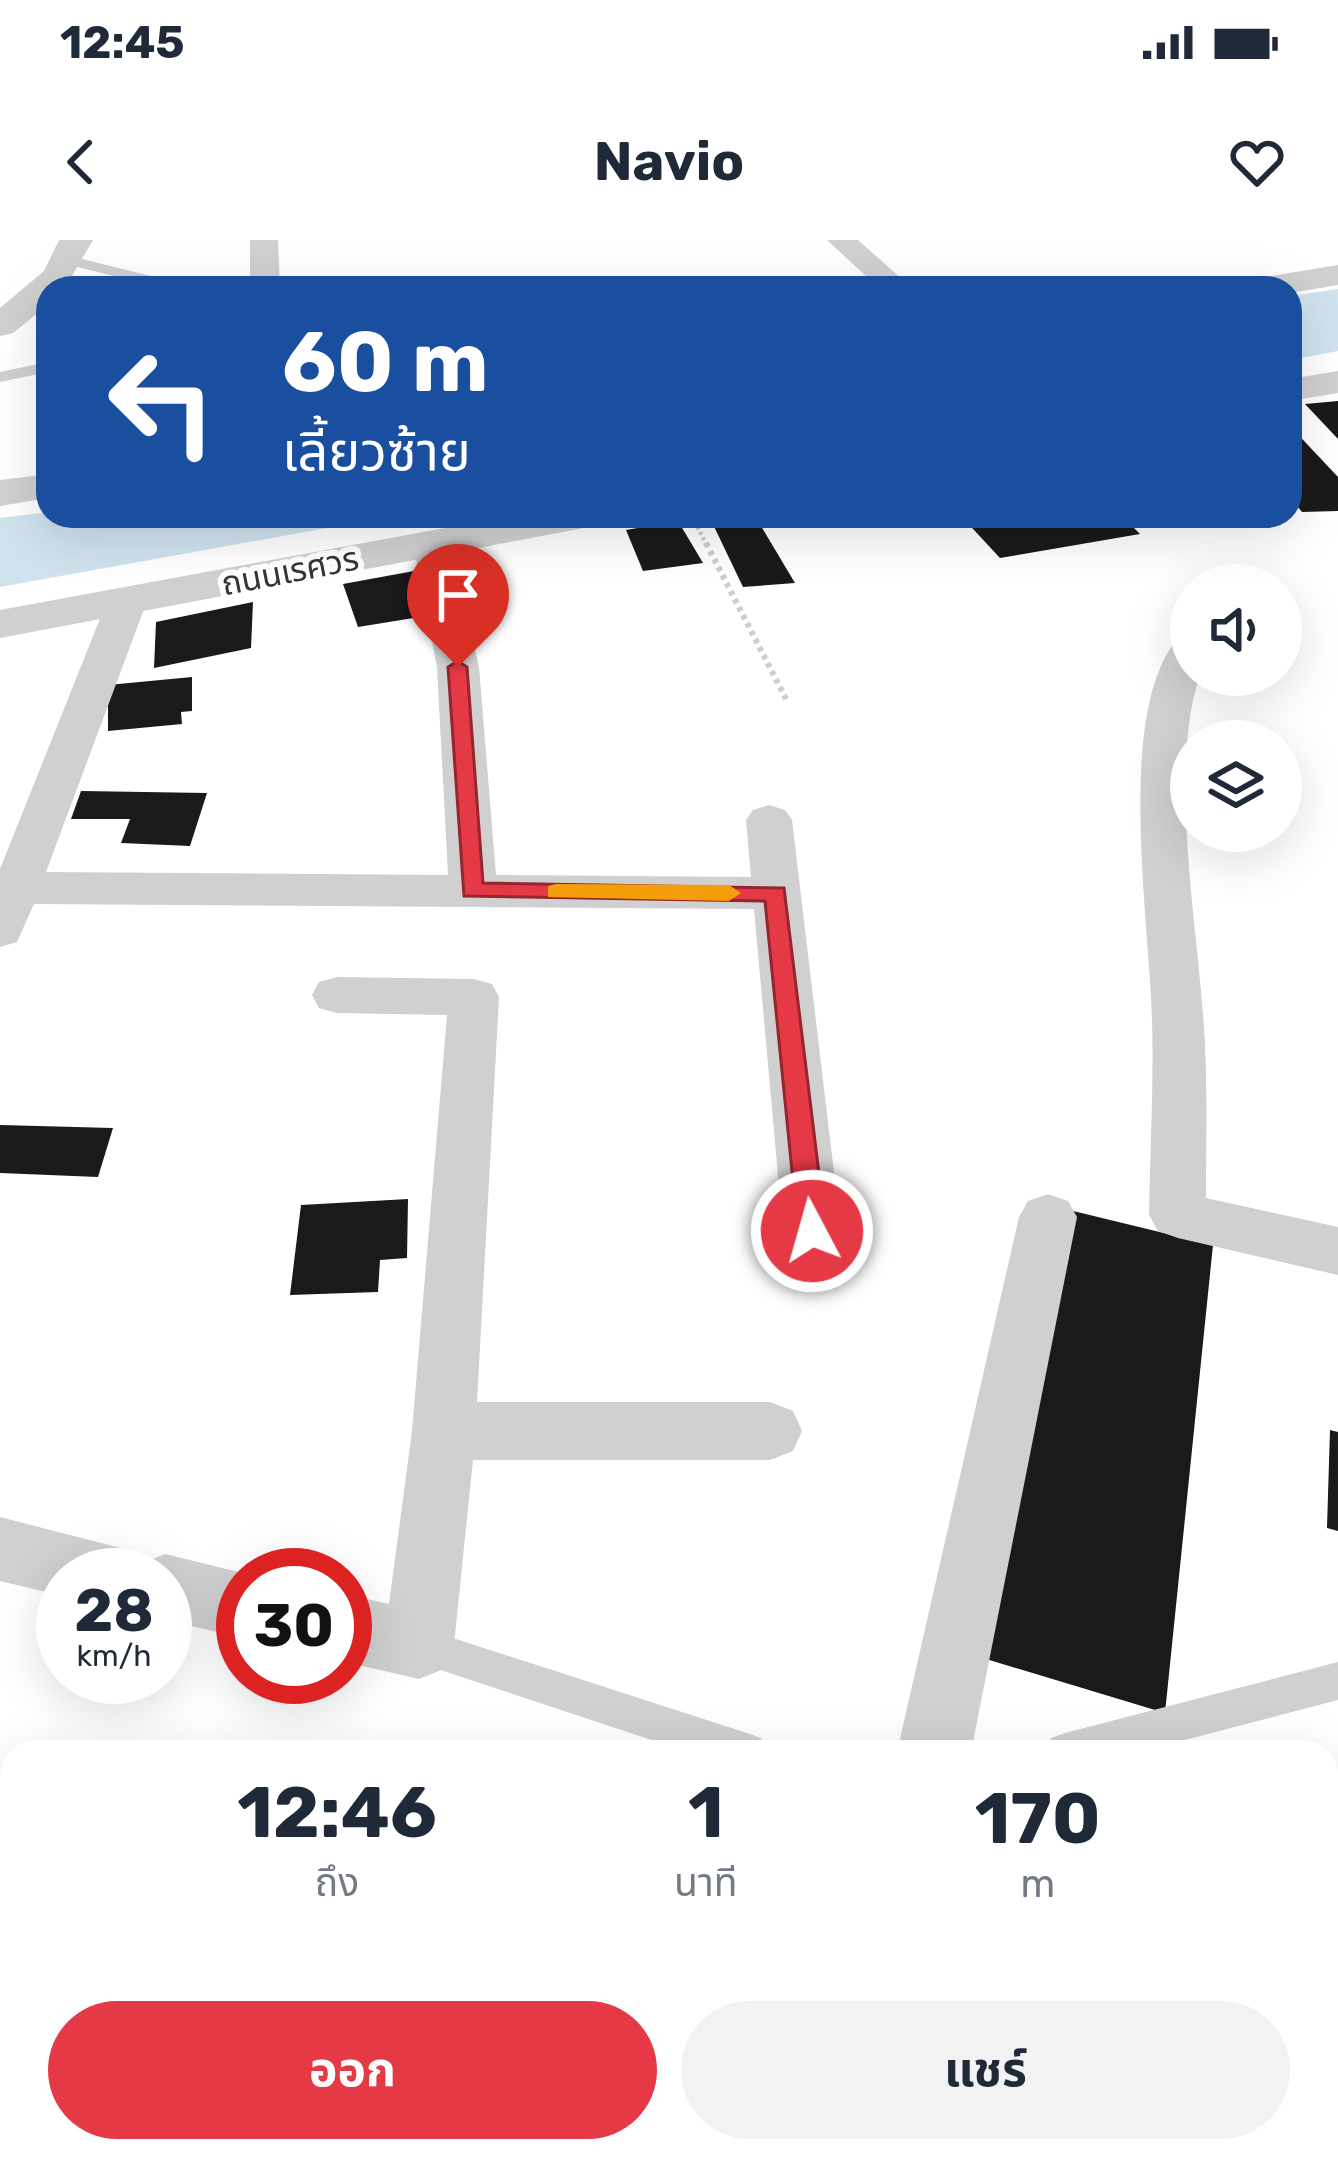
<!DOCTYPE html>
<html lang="th">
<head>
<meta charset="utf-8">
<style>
  body { margin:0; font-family:Rubik,"Noto Sans Thai",sans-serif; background:#f2f2f3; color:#1f2937; height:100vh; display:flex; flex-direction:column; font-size:45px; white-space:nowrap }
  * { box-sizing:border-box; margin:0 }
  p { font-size:39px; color:#747a83 }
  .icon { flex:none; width:66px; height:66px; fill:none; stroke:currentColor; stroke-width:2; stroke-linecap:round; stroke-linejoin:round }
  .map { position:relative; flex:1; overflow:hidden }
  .side { position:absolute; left:0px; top:1500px; width:1338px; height:423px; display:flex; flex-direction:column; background:#fff; border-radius:36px 36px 0 0; box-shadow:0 12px 48px #0002 }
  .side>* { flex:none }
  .banner { position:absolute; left:36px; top:36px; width:1266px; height:252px; border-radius:36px; box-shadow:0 12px 48px #0002; background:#1a4fa0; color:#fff; overflow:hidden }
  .fabs { position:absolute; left:1170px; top:324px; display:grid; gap:24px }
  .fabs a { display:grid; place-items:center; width:132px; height:132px; border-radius:50%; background:#fff; box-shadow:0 12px 48px #0002; font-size:60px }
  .speed { position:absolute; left:36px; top:1308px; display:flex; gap:24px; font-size:60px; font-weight:700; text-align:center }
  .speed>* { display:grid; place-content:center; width:156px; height:156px; border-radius:50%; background:#fff; box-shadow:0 12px 48px #0002; line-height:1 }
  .speed small { font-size:30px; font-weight:400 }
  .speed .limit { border:18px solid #d22; background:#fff; color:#111 }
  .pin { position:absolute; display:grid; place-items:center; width:102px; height:102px; color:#fff; margin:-123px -51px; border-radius:50% 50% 50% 0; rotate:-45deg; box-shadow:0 0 12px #0007 }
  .pin .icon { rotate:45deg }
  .me { position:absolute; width:132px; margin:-66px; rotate:354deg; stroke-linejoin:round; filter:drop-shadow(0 0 9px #0008) }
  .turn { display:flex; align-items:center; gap:42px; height:252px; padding:0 48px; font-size:54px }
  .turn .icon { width:156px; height:156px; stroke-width:2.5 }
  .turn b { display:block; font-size:84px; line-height:102px }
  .eta { display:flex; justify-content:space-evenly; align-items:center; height:204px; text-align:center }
  .eta b { font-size:72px; font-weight:700; line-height:84px }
  .action { display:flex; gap:24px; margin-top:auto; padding:24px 48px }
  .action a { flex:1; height:138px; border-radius:72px; background:#e63946; color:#fff; font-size:48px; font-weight:700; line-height:138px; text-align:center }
  .action a+a { background:#f2f2f3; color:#1f2937 }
  .status { display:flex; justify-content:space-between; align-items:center; height:84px; padding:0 60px; background:#fff; direction:ltr }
  .status svg { height:33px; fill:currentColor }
  header { display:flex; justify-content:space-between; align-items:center; height:156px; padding:0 48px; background:#fff; font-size:54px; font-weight:700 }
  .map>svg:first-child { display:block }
  .water { fill:#cfe2ee }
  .building { fill:#1a1a1a }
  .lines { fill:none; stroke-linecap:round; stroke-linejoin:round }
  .path-far1 { stroke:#cdcdcd; stroke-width:4.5; stroke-dasharray:3 3; stroke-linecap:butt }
  .path { stroke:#cdcdcd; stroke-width:6; stroke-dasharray:4.5 4.5; stroke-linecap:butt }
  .service { fill:#d0d0d0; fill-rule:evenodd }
  .minor { fill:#d0d0d0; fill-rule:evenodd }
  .tertiary { fill:#d0d0d0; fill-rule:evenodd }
  .route { fill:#e63946; stroke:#96252e; stroke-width:3 }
  .slow { fill:#f59e0b }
  .labels { text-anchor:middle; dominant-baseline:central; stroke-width:12; stroke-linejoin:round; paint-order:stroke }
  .far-street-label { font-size:33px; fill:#333; stroke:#fff }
</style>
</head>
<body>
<div class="status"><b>12:45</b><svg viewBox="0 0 49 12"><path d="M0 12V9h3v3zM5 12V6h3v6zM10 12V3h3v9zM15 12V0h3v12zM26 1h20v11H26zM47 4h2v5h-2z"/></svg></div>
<header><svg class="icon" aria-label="back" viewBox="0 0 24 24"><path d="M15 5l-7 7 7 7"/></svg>Navio<svg class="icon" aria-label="heart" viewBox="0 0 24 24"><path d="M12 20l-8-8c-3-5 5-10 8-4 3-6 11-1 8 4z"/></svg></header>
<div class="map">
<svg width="1338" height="1922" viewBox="0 0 1338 1922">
  <rect width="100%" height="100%" fill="#fff"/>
  <g class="water">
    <path d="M1338,49v62l-48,9v-64z"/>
    <path d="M48,272v4h346l-394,71v-69z"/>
  </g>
  <g class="building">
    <path d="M1338,161v38l-33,-35z"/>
    <path d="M1290,186l48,51v34l-36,1 -12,-15z"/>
    <path d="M709,276h46l40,67 -52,4z"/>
    <path d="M961,276h161l18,18 -140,24z"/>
    <path d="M678,281l25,42 -60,8 -17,-41z"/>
    <path d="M414,331l18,44 -74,12 -15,-43z"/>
    <path d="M253,362l-2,46 -97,20 2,-46z"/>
    <path d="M192,437v34l-11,1 1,12 -74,7v-46z"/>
    <path d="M81,551l126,2 -17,53 -69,-3 9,-24h-59z"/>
    <path d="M0,885l113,3 -15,49 -98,-4z"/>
    <path d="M408,959l-1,59 -27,2 -2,32 -88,3 11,-90z"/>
    <path d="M1065,969l148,36 -48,468 -179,-54z"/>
    <path d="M1330,1190l8,2v99l-11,-3z"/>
    <path d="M12,1609v206l-12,-4v-177z"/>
    <path d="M1326,1609l12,4v309h-199l-31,-10 218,-1z"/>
  </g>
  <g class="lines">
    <path class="path-far1" d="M692,276l15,30"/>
    <path class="path" d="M706,303l80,156"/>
    <g class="service">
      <path d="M70,16l85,21 8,11 -98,-24z"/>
      <path d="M48,122v10l-48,10v-10z"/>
      <path d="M419,1387l328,106 14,5 5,14h-78l-269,-89 -13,-5 -5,-13 5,-13z"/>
      <path d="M1338,1422v38l-199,52h-93l5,-14 14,-5z"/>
      <path d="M828,1911h44l-3,11h-44z"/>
    </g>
    <g class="minor">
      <path d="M250,0h28l2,48h-30z"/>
      <path d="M827,0h31l54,48h-33z"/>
      <path d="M432,293l19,11 28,123 17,208 255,2 -5,-57 7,-10 16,-5 16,5 7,10 49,411 -9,17 -20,6 -20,-6 -9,-17 -29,-322 -720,-5 -17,38 -17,5v-78l107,-268 20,-12 20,12 -101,271 402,3 -11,-208 -24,-123z"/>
      <path d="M1186,403l5,1v31h9c-31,90 -4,242 3,339 5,61 3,123 3,184l132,29v48l-160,-37 -20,-7 -9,-16c1,-65 5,-130 3,-195 -2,-95 -35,-295 20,-374z"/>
      <path d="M337,737l137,2 18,5 7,13 -22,405h293l23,9 9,20 -9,20 -23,9h-297l-19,185 -10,24 -25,10 -74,-17v-68l44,10 23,-173 35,-416 -110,-2 -18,-5 -7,-13 7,-13z"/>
      <path d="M1048,954l20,7 9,16 -106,535h-74l122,-535 9,-16z"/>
      <path d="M0,1277l136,35 5,12 24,-10 86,21h-8v63l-78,-18v-45h-102v21l-63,-15z"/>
    </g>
    <g class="tertiary">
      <path d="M59,0h34l-28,48h-17v17l-35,28 -13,3v-28l44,-37z"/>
      <path d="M1338,25v20l-48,8v-5h-47l17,-10z"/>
      <path d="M1338,131v22l-48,8v-22z"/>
      <path d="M48,234v24l-48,8v-26z"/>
      <path d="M510,276h90l-6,9 -15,4 -579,109v-28z"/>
    </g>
  </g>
  <path class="route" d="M458,421l9,6 16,216 301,5 42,343 -4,8h-20l-4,-8 -33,-330 -301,-5 -16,-229z"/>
  <path class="slow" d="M556,644l173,1 12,8 -12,8 -181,-4v-11z"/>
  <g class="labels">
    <g class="far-street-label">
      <text transform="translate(290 331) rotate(-11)">ถนนเรศวร</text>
    </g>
  </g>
</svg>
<div class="fabs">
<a><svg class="icon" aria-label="sound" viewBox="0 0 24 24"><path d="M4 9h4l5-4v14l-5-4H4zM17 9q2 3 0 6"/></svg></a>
<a><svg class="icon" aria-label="layers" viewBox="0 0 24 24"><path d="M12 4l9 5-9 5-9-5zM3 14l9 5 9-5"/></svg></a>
</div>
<div class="speed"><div>28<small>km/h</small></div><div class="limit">30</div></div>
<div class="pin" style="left:458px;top:427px;background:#d93025"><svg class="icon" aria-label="arrive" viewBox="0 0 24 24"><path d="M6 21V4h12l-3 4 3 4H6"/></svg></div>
<svg class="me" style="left:812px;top:991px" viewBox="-20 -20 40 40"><circle r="17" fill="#e63946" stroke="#fff" stroke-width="3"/><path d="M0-11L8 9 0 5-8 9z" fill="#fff"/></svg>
<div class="banner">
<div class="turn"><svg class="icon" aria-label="left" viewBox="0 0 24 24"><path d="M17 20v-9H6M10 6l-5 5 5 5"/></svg><div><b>60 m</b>เลี้ยวซ้าย</div></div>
</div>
<section class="side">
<div class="eta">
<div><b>12:46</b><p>ถึง</p></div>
<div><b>1</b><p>นาที</p></div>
<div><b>170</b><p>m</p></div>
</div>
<div class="action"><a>ออก</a><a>แชร์</a></div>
</section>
</div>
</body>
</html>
